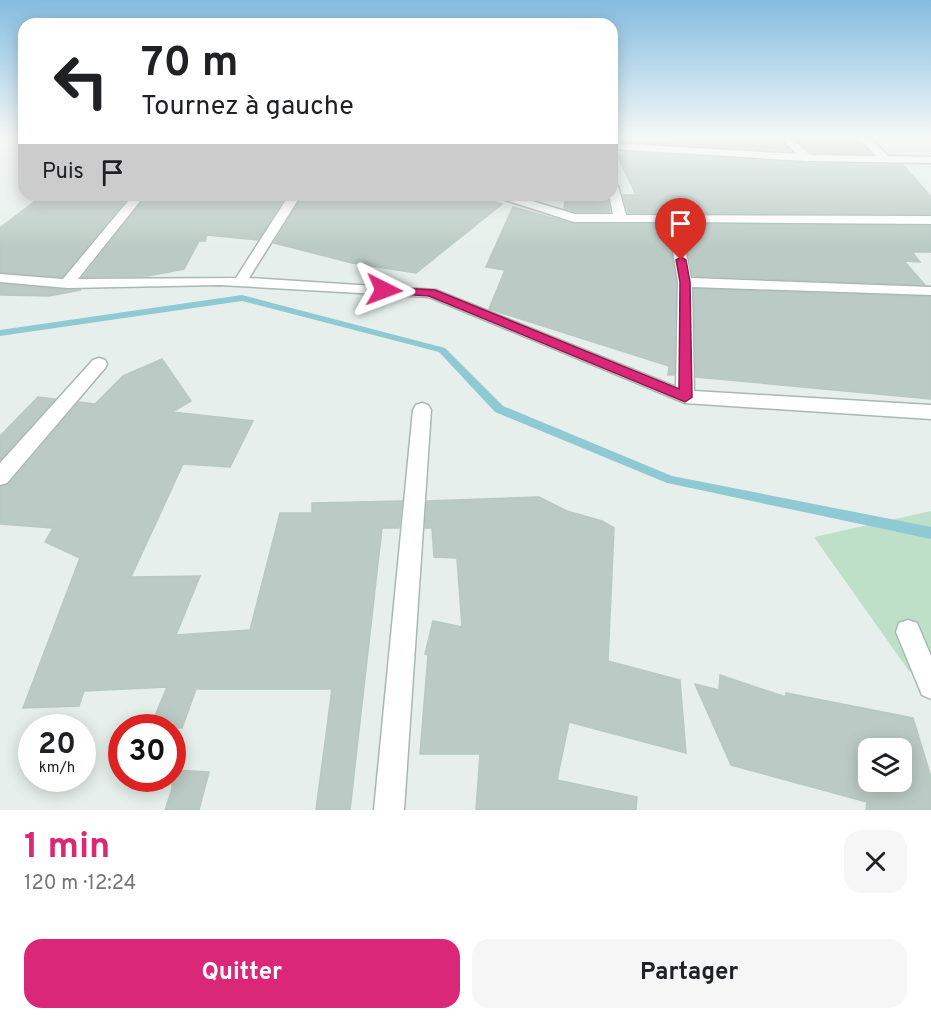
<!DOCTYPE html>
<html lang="fr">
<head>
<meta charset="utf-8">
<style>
  body { margin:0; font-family:Overpass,sans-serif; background:#f6f6f6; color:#202124; height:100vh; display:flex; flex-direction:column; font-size:22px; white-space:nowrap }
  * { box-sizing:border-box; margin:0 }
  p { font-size:20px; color:#757577 }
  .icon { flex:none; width:33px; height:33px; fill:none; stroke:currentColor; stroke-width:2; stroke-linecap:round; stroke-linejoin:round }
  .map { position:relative; height:810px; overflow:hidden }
  .sheet { display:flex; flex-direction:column; background:#fff; flex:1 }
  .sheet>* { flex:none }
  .hud { position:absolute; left:18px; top:18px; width:600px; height:183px; border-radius:18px; box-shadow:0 3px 15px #0003; background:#fff; color:#202124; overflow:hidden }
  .fabs { position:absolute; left:858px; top:738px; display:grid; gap:12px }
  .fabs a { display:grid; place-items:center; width:54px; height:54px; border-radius:12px; background:#fff; box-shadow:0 3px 15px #0003; font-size:30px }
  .speed { position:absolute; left:18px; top:714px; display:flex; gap:12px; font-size:30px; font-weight:700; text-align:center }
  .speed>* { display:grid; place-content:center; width:78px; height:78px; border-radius:50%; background:#fff; box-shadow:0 3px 15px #0003; line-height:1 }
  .speed small { font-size:15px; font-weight:400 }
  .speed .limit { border:9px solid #d22; background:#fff; color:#111 }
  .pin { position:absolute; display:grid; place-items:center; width:51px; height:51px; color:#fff; margin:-62px -26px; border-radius:50% 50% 50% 0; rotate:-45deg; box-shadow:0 0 6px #0007 }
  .pin .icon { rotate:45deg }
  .me { position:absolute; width:66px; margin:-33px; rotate:93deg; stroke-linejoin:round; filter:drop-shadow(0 0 4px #0008) }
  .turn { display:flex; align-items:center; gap:21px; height:126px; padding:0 24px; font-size:27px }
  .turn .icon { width:78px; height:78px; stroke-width:2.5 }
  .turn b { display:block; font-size:42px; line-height:51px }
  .then { display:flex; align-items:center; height:57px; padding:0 24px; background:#0003; gap:12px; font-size:22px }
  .round { display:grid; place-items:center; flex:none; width:63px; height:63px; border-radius:18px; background:#f6f6f6 }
  .headline { display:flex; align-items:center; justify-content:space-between; height:102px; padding:0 24px }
  h1 { font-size:36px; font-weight:700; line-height:45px; color:#db2777 }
  .primary-button { display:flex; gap:12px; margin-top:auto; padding:12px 24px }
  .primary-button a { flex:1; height:69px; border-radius:18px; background:#db2777; color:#fff; font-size:24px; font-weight:700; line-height:69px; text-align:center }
  .primary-button a+a { background:#f6f6f6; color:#202124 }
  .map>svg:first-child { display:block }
  .green { fill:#bfe0c8 }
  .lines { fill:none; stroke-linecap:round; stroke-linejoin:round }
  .stream { fill:#8ec9d4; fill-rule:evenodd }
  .building { fill:#bbcac4; stroke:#b8c9c2; stroke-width:1.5; fill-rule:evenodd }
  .minor-casing { stroke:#a8b8b2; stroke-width:3 }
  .minor { fill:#fff; fill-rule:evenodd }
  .route { fill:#db2777; stroke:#8e194d; stroke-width:1.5 }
</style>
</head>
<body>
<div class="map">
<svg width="931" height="810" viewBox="0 0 931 810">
  <rect width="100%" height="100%" fill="#e6efeb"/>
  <path class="green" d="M931,511v164l-22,-4 -95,-134z"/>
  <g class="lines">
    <path class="stream" d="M242,295l203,53 58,58 169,70 259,51v12l-264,-56 -172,-71 -56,-60 -197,-51 -242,35v-6z"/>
  </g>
  <g class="building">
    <path d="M672,136h104l15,15 -171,-10h57z"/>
    <path d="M792,136h63l16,18 -60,-1z"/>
    <path d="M624,152l183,11 96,2 28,32v17l-303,-1 -5,-18h13l-19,-40h8z"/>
    <path d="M43,195h87l-68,82 -62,-5v-44z"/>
    <path d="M147,195h139l-28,45 -51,-5 -2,6h-6l-15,28 -36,7 -65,1z"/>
    <path d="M303,195h169l30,9 -86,69 -64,-10 -78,-20z"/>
    <path d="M566,195h41l3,17h-35l-11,-4z"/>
    <path d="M513,207l61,17h92l10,58 -2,93h-6l1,-9 -180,-57 16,-39 -19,-3z"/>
    <path d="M683,224l248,2v26h-19l8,10 -16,-1 21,24 -232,-9z"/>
    <path d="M0,284l67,6h14l-32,6 -49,-1z"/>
    <path d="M694,289l237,8v102l-235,-22z"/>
    <path d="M162,359l29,42 -19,11 81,9 -23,46 -47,-3 -52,113 69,-1 -24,59 74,-5 30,-117h32v-10l90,-2 -3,27h-17l-32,282h-34l16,-121h-136l-14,39h-32l17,-41 -83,4 -5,15 -56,2 57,-150 -35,-16 8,-14 -53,-4v-37l9,-3 70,-82 16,2 28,-28z"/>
    <path d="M38,397l17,2 -55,61v-24z"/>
    <path d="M539,497l28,14 35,10 12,7 -6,133 72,19 6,73 -117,-31 -12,58 80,17 -1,13h-160l4,-56h-60l8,-99 -3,-1 8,-33 29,6 -5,-69 -23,-1 -2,-29h-7l2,-27z"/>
    <path d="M720,675l66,22v-4l127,25 18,59v33h-65l1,-8 -136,-37 -36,-81 24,6zM868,748h34v34h-34z"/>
    <path d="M172,770l37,2 -10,38h-34l7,-21z"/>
  </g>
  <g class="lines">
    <defs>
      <g id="minor">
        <path d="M0,136h6l-6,4z"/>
        <path d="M778,136h11l21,19 66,1 -19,-20h11l20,20 43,1v6l-124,-2 -195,-12v-6l185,11z"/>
        <path d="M612,183l6,3 8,29 305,1v8l-251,-2 11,56 240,9v8l-239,-8 2,104 237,14v14l-246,-16 -256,-106 -209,-12 -153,3 -67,-6v-8l63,5 70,-84h12l-67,84 158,-1 53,-83h12l-52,83 187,12 240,97 2,-105 -10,-60h-94l-78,-25 -2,-2h18l63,19h38l-4,-19h3z"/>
        <path d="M99,358l6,2 2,4 -2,4 -98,115 -7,2v-22l93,-103z"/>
        <path d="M422,403l6,2 3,5 -27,400h-30l39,-400 3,-5z"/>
        <path d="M908,620l9,3 14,33v43l-9,-4 -26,-63 3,-9z"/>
      </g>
    </defs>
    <use href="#minor" class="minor-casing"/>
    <use href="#minor" class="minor"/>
  </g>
  <linearGradient id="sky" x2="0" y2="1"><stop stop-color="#84bce0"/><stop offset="0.55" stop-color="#f4f8f6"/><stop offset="1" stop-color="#f4f8f6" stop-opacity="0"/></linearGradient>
  <rect width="931" height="249" fill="url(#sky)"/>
  <path class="route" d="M681,257l5,3 4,22 2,115 -7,5 -256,-106 -45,-3 -6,-3 6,-3 51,3 244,99 1,-107 -4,-22z"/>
</svg>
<div class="fabs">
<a><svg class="icon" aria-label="layers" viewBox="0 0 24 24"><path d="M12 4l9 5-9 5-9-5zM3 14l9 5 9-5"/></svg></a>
</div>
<div class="speed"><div>20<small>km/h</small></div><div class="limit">30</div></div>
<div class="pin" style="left:681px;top:260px;background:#d93025"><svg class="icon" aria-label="arrive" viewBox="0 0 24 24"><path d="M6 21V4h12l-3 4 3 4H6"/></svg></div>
<svg class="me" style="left:384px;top:290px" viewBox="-20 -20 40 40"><path d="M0-17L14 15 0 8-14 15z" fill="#db2777" stroke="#fff" stroke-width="4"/></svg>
<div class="hud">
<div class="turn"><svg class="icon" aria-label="left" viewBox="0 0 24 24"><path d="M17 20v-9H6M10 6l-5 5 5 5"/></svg><div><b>70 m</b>Tournez à gauche</div></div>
<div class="then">Puis<svg class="icon" aria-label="arrive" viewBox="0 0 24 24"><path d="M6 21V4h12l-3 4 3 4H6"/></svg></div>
</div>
</div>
<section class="sheet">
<div class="headline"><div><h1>1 min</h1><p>120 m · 12:24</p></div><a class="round"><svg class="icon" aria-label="close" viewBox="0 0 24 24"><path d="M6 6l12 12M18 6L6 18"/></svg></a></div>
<div class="primary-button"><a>Quitter</a><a>Partager</a></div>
</section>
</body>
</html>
